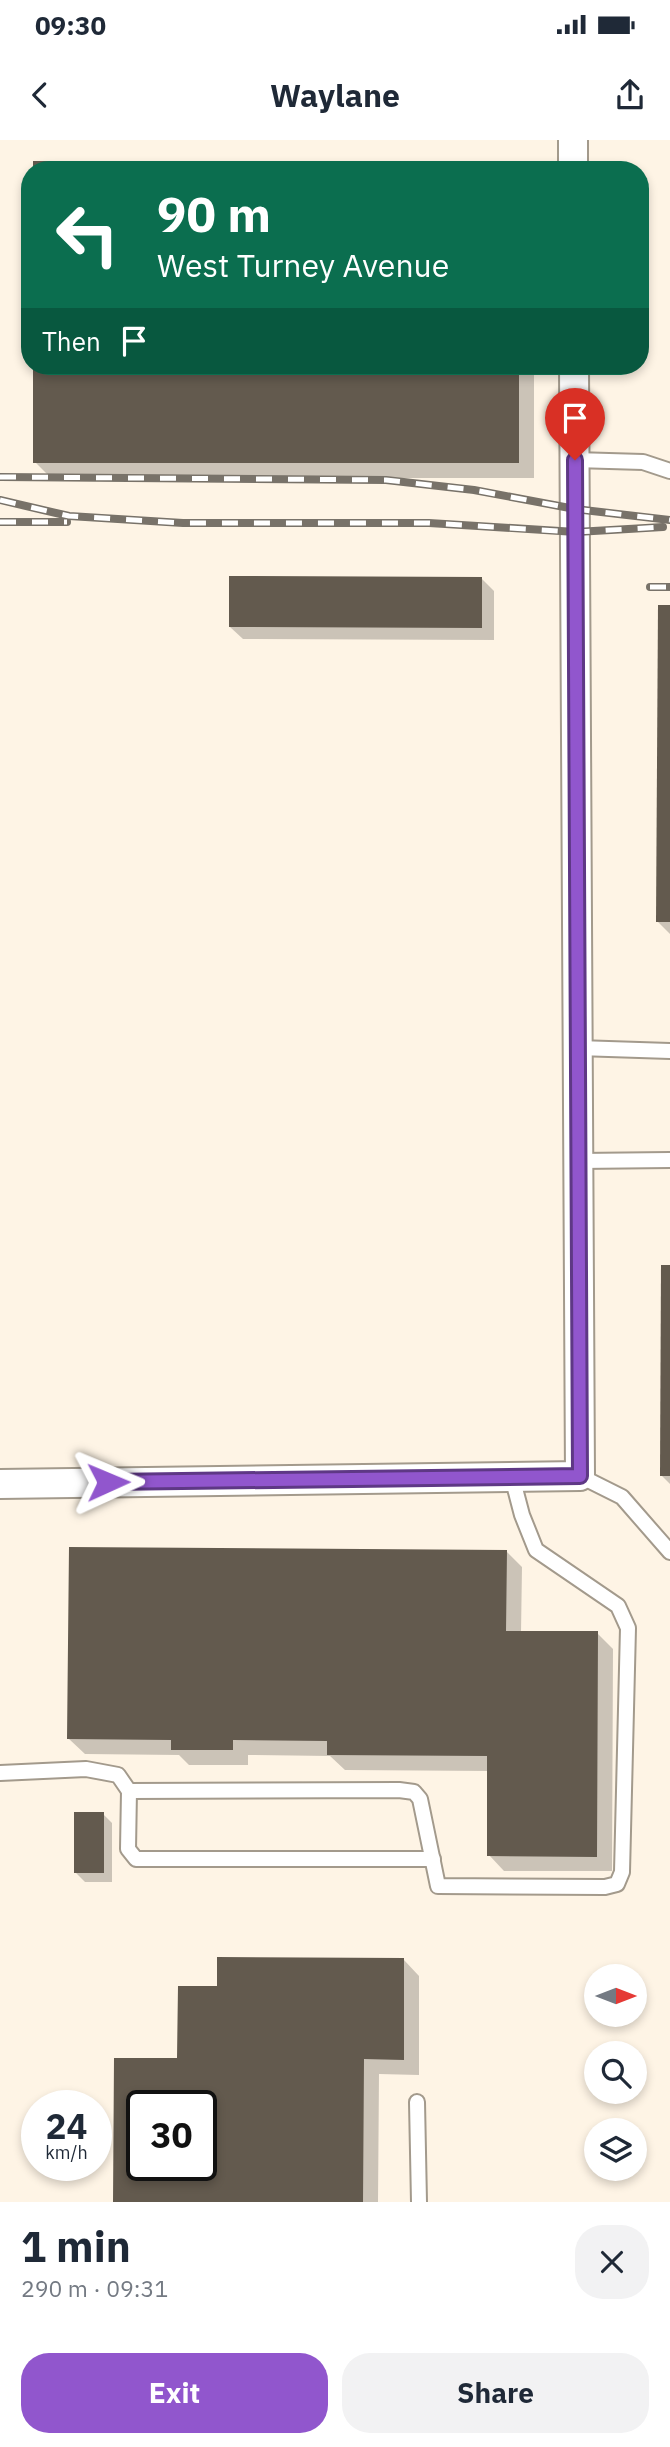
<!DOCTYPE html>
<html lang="en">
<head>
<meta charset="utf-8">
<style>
  body { margin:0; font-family:"IBM Plex Sans",sans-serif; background:#f2f2f3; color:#1f2937; height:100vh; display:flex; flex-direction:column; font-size:26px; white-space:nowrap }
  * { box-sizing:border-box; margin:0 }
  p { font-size:23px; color:#747a83 }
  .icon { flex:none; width:38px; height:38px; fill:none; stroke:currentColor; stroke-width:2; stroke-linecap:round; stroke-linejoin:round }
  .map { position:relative; height:2062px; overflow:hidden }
  .drawer { display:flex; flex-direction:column; background:#fff; flex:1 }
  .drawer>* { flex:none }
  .top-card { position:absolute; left:21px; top:21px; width:628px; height:214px; border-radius:28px; box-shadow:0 4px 10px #0003; background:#0b6e4f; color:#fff; overflow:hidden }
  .needle { width:46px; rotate:90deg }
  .controls { position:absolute; left:584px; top:1824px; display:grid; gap:14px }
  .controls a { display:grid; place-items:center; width:63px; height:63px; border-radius:50%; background:#fff; box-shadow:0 4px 10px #0003; font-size:35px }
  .speed { position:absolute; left:21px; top:1950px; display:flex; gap:14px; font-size:35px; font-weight:700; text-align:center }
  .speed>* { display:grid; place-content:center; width:91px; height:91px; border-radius:50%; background:#fff; box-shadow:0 4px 10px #0003; line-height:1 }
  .speed small { font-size:18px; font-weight:400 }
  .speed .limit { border:4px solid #111; border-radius:10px; background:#fff; color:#111 }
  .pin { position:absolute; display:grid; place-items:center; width:60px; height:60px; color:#fff; margin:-72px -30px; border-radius:50% 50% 50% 0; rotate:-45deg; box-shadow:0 0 7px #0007 }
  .pin .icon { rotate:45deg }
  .me { position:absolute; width:77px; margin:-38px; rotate:89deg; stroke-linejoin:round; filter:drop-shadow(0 0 5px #0008) }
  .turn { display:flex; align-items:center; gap:24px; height:147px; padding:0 21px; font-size:32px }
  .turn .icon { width:91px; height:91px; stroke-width:2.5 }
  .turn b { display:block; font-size:49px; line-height:60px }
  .then { display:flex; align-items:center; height:66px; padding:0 21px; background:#0003; gap:14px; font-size:26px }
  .round { display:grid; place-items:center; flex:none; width:74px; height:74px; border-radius:28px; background:#f2f2f3 }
  .summary { display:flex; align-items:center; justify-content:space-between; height:119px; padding:0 21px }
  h1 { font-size:42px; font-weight:800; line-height:52px }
  .button { display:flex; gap:14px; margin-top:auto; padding:14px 21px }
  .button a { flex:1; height:80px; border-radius:28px; background:#9156cd; color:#fff; font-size:28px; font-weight:800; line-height:80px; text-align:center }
  .button a+a { background:#f2f2f3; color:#1f2937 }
  .status { display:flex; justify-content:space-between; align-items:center; height:49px; padding:0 35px; background:#fff; direction:ltr }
  .status svg { height:19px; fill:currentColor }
  header { display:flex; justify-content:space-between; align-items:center; height:91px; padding:0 21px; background:#fff; font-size:32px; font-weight:800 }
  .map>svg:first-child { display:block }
  .shadow { fill:#0003; fill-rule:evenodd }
  .building { fill:#635a4e; fill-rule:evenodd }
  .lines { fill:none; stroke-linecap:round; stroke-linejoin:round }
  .service-casing { stroke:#a39a8c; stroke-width:18 }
  .minor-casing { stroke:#a39a8c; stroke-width:32 }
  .service { stroke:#fff; stroke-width:14 }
  .minor { stroke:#fff; stroke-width:28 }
  .rail-casing { stroke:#787269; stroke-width:8 }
  .rail { stroke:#fff; stroke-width:5; stroke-dasharray:16; stroke-linecap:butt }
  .route-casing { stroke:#5e3885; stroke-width:18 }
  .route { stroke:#9156cd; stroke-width:12 }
</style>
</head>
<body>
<div class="status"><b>09:30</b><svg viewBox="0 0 49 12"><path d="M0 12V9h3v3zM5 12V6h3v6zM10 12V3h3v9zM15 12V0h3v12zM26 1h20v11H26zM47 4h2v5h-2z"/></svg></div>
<header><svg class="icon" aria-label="back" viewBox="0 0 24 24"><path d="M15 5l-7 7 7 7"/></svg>Waylane<svg class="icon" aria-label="share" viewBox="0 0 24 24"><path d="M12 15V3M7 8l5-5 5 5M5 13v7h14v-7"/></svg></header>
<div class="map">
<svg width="670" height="2062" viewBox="0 0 670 2062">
  <rect width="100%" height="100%" fill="#fef4e5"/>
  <g class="shadow">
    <path d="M35,226h499v112h-483l-16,-16z"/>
    <path d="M481,438l13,13v49l-251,-1 -13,-12z"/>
    <path d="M670,467v327l-12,-12z"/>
    <path d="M670,1127v217l-9,-9z"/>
    <path d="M506,1411l16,16 -1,66h76l16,16 -1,222h-108l-15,-16v-84l-144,-1 -15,-14 -82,-1v10h-59l-10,-10 -94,-1 -16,-15z"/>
    <path d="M103,1674l9,9v59h-27l-9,-9z"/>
    <path d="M404,1820l15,16v99l-40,-1 -1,128h-263v-142h64l40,-72zM142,1965h59v60h-59z"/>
  </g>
  <g class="building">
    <rect x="33" y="21" width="486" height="9"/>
    <rect x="33" y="226" width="486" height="97"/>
    <path d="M229,436l253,1v51l-253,-1z"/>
    <path d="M658,465h12v317h-14z"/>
    <path d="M661,1125h9v211h-10z"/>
    <path d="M69,1407l438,3 -1,81h92l-1,226 -110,-1v-100l-160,-1v-14l-94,-1v10h-62v-10l-104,-1z"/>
    <rect x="74" y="1672" width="30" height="61"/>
    <path d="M217,1817l187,1v102l-40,-1 -1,143h-250l1,-144h63l1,-72h39zM142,1965h59v60h-59z"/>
  </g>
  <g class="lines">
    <defs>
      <g id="service">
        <path d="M575,320l68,2 27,9"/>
        <path d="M578,908l92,3"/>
        <path d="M579,1021l91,-1"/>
        <path d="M580,1336l42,21 48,55"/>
        <path d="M0,1633l86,-4 32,6 11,16 270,-1 15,2 6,7 18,87 167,1 12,-3 5,-12 6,-244 -10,-22 -82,-56 -14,-35 -10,-38"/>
        <path d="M129,1651l-1,58 8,10h297"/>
        <path d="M417,1962l2,100"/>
      </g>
      <g id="minor">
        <path d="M573,0v30"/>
        <path d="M0,1344l580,-8 -6,-1110"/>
      </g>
    </defs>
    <use href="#service" class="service-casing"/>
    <use href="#minor" class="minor-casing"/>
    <use href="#service" class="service"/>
    <use href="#minor" class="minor"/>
    <defs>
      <g id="rail">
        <path d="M0,337l386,3 88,10 101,19 95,11"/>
        <path d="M0,360l69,16 114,7h246l147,9 87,-5"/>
        <path d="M0,382h67"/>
        <path d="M650,447h20"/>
      </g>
    </defs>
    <use href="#rail" class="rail-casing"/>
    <use href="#rail" class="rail"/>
  </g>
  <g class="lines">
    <defs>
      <path id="route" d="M108,1342l472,-6 -5,-1016"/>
    </defs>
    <use href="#route" class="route-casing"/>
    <use href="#route" class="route"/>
  </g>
</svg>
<div class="controls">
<a><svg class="needle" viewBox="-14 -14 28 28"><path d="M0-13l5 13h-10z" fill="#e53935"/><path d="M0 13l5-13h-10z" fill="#747a83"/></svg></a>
<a><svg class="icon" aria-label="search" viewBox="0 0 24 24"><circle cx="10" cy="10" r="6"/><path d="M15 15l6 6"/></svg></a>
<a><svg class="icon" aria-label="layers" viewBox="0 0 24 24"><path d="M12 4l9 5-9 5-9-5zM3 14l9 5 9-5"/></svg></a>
</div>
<div class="speed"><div>24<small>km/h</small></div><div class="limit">30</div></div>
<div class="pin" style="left:575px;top:320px;background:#d93025"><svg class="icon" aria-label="arrive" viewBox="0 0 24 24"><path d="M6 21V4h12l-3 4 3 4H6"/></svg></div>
<svg class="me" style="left:108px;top:1342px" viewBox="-20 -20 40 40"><path d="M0-17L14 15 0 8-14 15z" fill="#9156cd" stroke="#fff" stroke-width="4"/></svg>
<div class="top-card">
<div class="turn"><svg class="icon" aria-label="left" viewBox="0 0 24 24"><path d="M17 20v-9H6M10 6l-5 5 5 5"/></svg><div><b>90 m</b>West Turney Avenue</div></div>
<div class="then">Then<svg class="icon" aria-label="arrive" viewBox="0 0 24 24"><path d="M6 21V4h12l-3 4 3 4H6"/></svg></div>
</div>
</div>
<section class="drawer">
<div class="summary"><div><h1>1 min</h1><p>290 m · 09:31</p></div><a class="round"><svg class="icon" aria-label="close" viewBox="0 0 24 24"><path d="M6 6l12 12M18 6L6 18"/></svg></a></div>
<div class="button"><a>Exit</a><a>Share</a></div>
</section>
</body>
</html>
